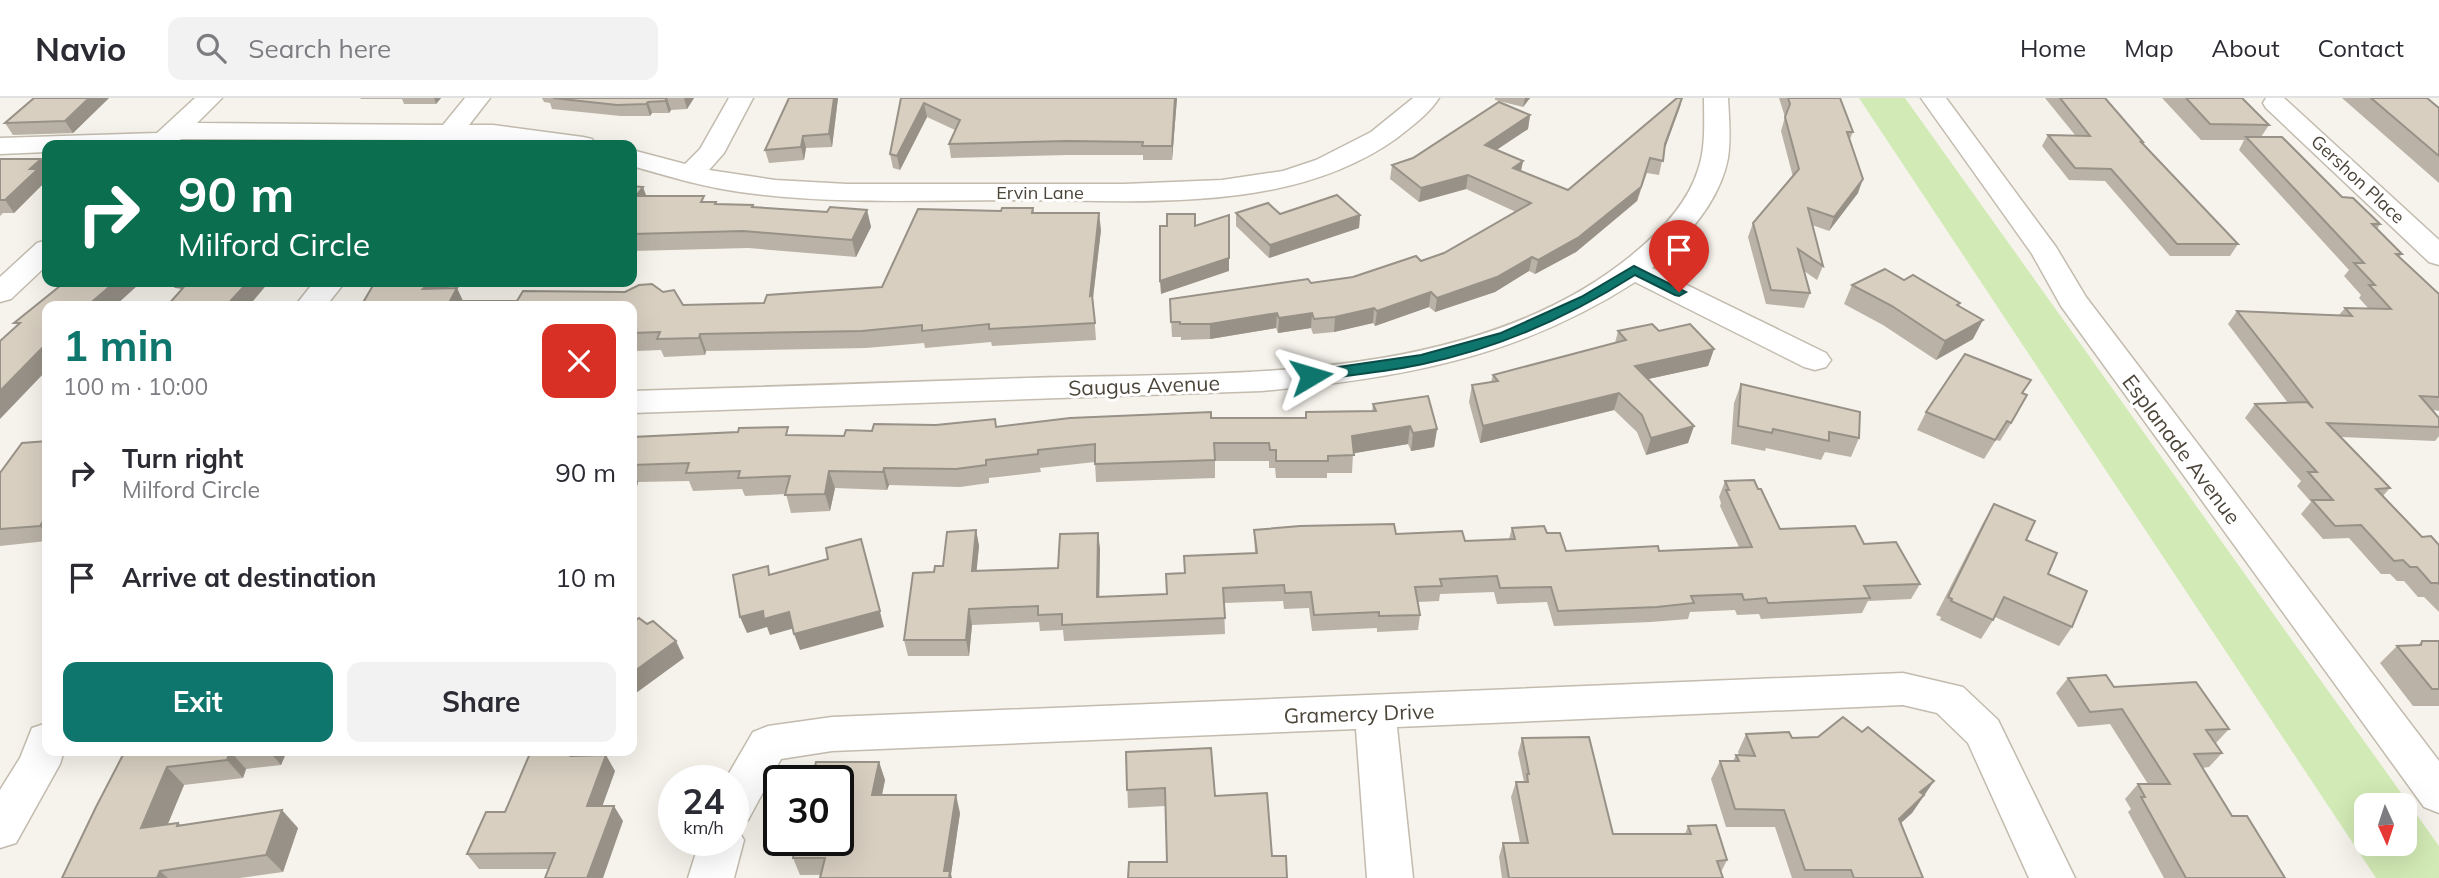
<!DOCTYPE html>
<html lang="en">
<head>
<meta charset="utf-8">
<style>
  body { margin:0; font-family:Mulish,sans-serif; background:#f2f2f3; color:#2b2b33; height:100vh; display:flex; flex-direction:column; font-size:26px; white-space:nowrap }
  * { box-sizing:border-box; margin:0 }
  p { font-size:23px; color:#7c7c81 }
  .icon { flex:none; width:38px; height:38px; fill:none; stroke:currentColor; stroke-width:2; stroke-linecap:round; stroke-linejoin:round }
  .map { position:relative; flex:1; overflow:hidden }
  .side { position:absolute; left:42px; top:203px; width:595px; height:455px; display:flex; flex-direction:column; background:#fff; border-radius:14px; box-shadow:0 7px 28px #0002 }
  .side>* { flex:none }
  .banner { position:absolute; left:42px; top:42px; width:595px; height:147px; border-radius:14px; box-shadow:0 7px 28px #0002; background:#0b6e4f; color:#fff; overflow:hidden }
  .needle { width:46px; rotate:177deg }
  .buttons { position:absolute; left:2354px; top:695px; display:grid; gap:14px }
  .buttons a { display:grid; place-items:center; width:63px; height:63px; border-radius:14px; background:#fff; box-shadow:0 7px 28px #0002; font-size:35px }
  .speed { position:absolute; left:658px; top:667px; display:flex; gap:14px; font-size:35px; font-weight:700; text-align:center }
  .speed>* { display:grid; place-content:center; width:91px; height:91px; border-radius:50%; background:#fff; box-shadow:0 7px 28px #0002; line-height:1 }
  .speed small { font-size:18px; font-weight:400 }
  .speed .limit { border:4px solid #111; border-radius:10px; background:#fff; color:#111 }
  .pin { position:absolute; display:grid; place-items:center; width:60px; height:60px; color:#fff; margin:-72px -30px; border-radius:50% 50% 50% 0; rotate:-45deg; box-shadow:0 0 7px #0007 }
  .pin .icon { rotate:45deg }
  .me { position:absolute; width:77px; margin:-38px; rotate:83deg; stroke-linejoin:round; filter:drop-shadow(0 0 5px #0008) }
  .turn { display:flex; align-items:center; gap:24px; height:147px; padding:0 21px; font-size:32px }
  .turn .icon { width:91px; height:91px; stroke-width:2.5 }
  .turn b { display:block; font-size:49px; line-height:60px }
  .round { display:grid; place-items:center; flex:none; width:74px; height:74px; border-radius:14px; background:#f2f2f3 }
  .head { display:flex; align-items:center; justify-content:space-between; height:119px; padding:0 21px }
  h1 { font-size:42px; font-weight:700; line-height:52px; color:#0f766e }
  .action { display:flex; gap:14px; margin-top:auto; padding:14px 21px }
  .action a { flex:1; height:80px; border-radius:14px; background:#0f766e; color:#fff; font-size:28px; font-weight:700; line-height:80px; text-align:center }
  .action a+a { background:#f2f2f3; color:#2b2b33 }
  ul { padding:0; list-style:none }
  li { display:flex; align-items:center; gap:21px; height:105px; padding:0 21px }
  li div { flex:1 }
  li b { display:block; font-size:26px }
  li em { font-style:normal }
  header { display:flex; align-items:center; gap:42px; box-sizing:border-box; height:98px; padding:0 35px; background:#fff; border-bottom:2px solid #e1e1e2 }
  header strong { font-size:33px }
  nav { display:flex; gap:38px; margin-inline-start:auto; font-size:24px }
  .search { width:490px; height:63px; background:#f2f2f3; display:flex; align-items:center; gap:18px; box-sizing:border-box; padding:0 24px; border-radius:14px; color:#7c7c81; font-size:26px }
  .map>svg:first-child { display:block }
  .green { fill:#d2eab5; fill-rule:evenodd }
  .lines { fill:none; stroke-linecap:round; stroke-linejoin:round }
  .minor-casing { stroke:#c2bbae; stroke-width:3 }
  .minor { fill:#fff; fill-rule:evenodd }
  .wall { fill:#bab2a6 }
  .shaded-wall { fill:#979187 }
  .building { fill:#d8cfc1; stroke:#979187; stroke-width:2 }
  .route { fill:#0f766e; stroke:#0a4d48; stroke-width:2 }
  .labels { text-anchor:middle; dominant-baseline:central; stroke-width:6; stroke-linejoin:round; paint-order:stroke }
  .far-street-label { font-size:18px; fill:#4b4439; stroke:#fff }
  .street-label { font-size:21px; fill:#4b4439; stroke:#fff }
</style>
</head>
<body>
<header>
<strong>Navio</strong>
<div class="search"><svg class="icon" aria-label="search" viewBox="0 0 24 24"><circle cx="10" cy="10" r="6"/><path d="M15 15l6 6"/></svg>Search here</div>
<nav><a>Home</a><a>Map</a><a>About</a><a>Contact</a></nav>
</header>
<div class="map">
<svg width="2439" height="780" viewBox="0 0 2439 780">
  <rect width="100%" height="100%" fill="#f6f3ec"/>
  <path class="green" d="M1859,0h46l534,748v32h-63zM2366,707h38v39h-38z"/>
  <g class="lines">
    <defs>
      <g id="minor">
        <path d="M195,0h27l-25,25 246,2 22,-27h25l-21,27h24l90,12 9,2 4,6c-46,2 -92,-4 -139,-5l-4,5h-26l3,-5 -249,-1 -7,6h-127v7l-47,2v-16l157,-5z"/>
        <path d="M729,0h24l-29,55 -15,17 66,10 72,4h277l98,-4 61,-9 33,-11 55,-28 42,-34h26c-10,16 -27,28 -42,40 -108,77 -255,62 -381,62 -92,0 -185,5 -276,-8 -37,-5 -72,-16 -108,-26v-16l53,14 15,-15z"/>
        <path d="M1704,0h24c1,20 3,40 0,60 -8,43 -43,82 -76,110l174,85 5,7 -5,7 -11,3 -11,-3 -169,-85c-120,77 -235,96 -374,109l-629,22v-22c131,-4 262,-8 394,-13 196,-6 445,9 606,-123 27,-22 55,-50 66,-85 8,-23 6,-48 6,-72z"/>
        <path d="M1921,0h25l110,149 30,50 353,464v52l-15,-6 -363,-501 -29,-52z"/>
        <path d="M2266,0h18l155,142v25l-10,-3 -163,-154 -3,-5z"/>
        <path d="M47,142v25l-36,34 -11,3v-25l37,-34z"/>
        <path d="M314,184h31l-19,24h-31z"/>
        <path d="M1903,575l60,14 35,33 77,158h-46l-61,-135 -31,-30 -34,-8 -506,22 16,151h-46l-11,-149 -524,22 -51,8 -33,61 -13,5 9,15 -10,38h-46l12,-38h33v-60h-8l28,-48 15,-6 64,-9z"/>
        <path d="M47,625v28h17l-4,13 -44,79 -16,5v-58l20,-32 12,-30z"/>
      </g>
    </defs>
    <use href="#minor" class="minor-casing"/>
    <use href="#minor" class="minor"/>
  </g>
  <g class="wall">
    <path d="M34,0h75l-36,35 -60,2 -8,-12z"/>
    <path d="M360,0h81l-5,6h-32l-2,-5h-41z"/>
    <path d="M542,0h152l-7,11 -16,1 -2,3h-17l-2,3h-29l-69,-7 -2,-6 -6,-1z"/>
    <path d="M789,0h49l-6,49 -26,1 -2,12 -35,3 -4,-13z"/>
    <path d="M901,0h276l-5,62h-29v-5h-75l-117,3 -2,-14 6,-14 -28,-13 -27,53 -7,-2 -3,-14z"/>
    <path d="M1495,0h35l-7,9 -28,-7z"/>
    <path d="M1682,0l-18,53 -5,24 -12,-2 -10,28 -61,51 -41,22 -6,-3 -34,21 -60,20 -6,-5 -54,19 -2,-3 -39,9 -21,2 -2,-6 -33,5 -2,-5 -66,11 -29,1v-3h-9l-2,-38 141,-16 42,-6 68,-16 23,-8 72,-41 -50,-23 -47,13 -29,-23 2,-14 21,-7 117,-43 -2,14 -32,21 27,11 -2,10 47,19z"/>
    <path d="M1779,0h61l13,34 -3,7 8,54 -29,38 -17,-6 11,41 -6,14 -13,-9 6,22 -6,15 -38,-4 -18,-67 5,-14 40,-46 -12,-46 4,-14z"/>
    <path d="M2045,0h60l38,44v2l95,100 -8,12h-60l-65,-75 -36,-1 -27,-34 6,-11h27z"/>
    <path d="M2162,0h80l27,27 -8,12 81,60 38,27 -3,5 25,25 -3,3 40,37v117l-6,-1 6,8v18l-4,5 -94,-4 49,51 -7,8 39,41 17,8v67l-15,-15h-6l-14,-16h-7l-7,-7h-9l-32,-36 -26,1 -22,-25 10,-12 -14,-16 4,-5 -56,-63 10,-14 33,-1 -60,-79 9,-13 102,4 6,-7h23l-9,-10 2,-3 -17,-19 5,-6 -110,-120 5,-10h-43z"/>
    <path d="M2342,0h85l12,10v75z"/>
    <path d="M0,61l43,18 3,4 -32,32h-11l-3,3z"/>
    <path d="M632,88l14,10 70,6 1,2 110,8 40,-2 4,17 -15,30 -108,-9 -116,3z"/>
    <path d="M1033,110l1,5 67,17 -8,69 3,41 -104,6 -1,-4 -66,6 -1,-5 -58,5 -160,3 -1,4 -41,2 -3,-7 -24,1 -2,-4h-3v-41h-271l88,-18 14,13h54l146,-9 20,13 81,-2 118,-16 119,-76z"/>
    <path d="M1236,115l44,1 80,1 -1,13 -90,30 -33,-32z"/>
    <path d="M1904,182l55,26 14,33 -37,21 -53,-35 -39,-21 8,-19z"/>
    <path d="M1618,233h41l55,18 -6,17 -60,13 46,47 -6,17 -42,12 -9,-23 -23,-22 -134,33 -11,-41 3,-17 19,-3 2,-7 122,-32z"/>
    <path d="M2031,282l-8,13 4,2 -10,19 -17,27 -4,-1 -12,19 -67,-29 9,-18z"/>
    <path d="M1741,286l118,54 -8,19 -26,-5 -4,8 -55,-12 -1,3 -34,-7 3,-41z"/>
    <path d="M1373,306l64,25 -3,18 -23,4 -3,-7 -55,9 -1,20h-25v5h-51l-1,-10h-6v-7h-54v17l-119,4 -1,-20 -55,6 1,4 -52,6v5l-29,4 -71,-2 -2,5 -52,-2 -5,23 -39,2 -5,-19 -41,2 -3,-7 -49,2 -4,-10 -51,1 -5,20h-1v-65l159,-2 53,1 28,-5 339,-13h95v-6l66,-1z"/>
    <path d="M47,343v100l-47,5v-73z"/>
    <path d="M1725,383l55,48 84,15 56,40 -9,15 -43,2 -6,12 -101,6 -2,-5 -22,1 -2,-5 -45,2 -2,7 -37,3 -97,4 -7,-24 -50,2 -3,-12 -54,2 -1,7 -21,1 2,13 -2,15 -41,2v-4l-65,3 -3,-23 -25,1 -1,-8 -59,2 1,31 -161,7 -1,-11 -23,1 -1,-9 -67,3 -3,31h-61l-4,-16 30,-68 9,-6 33,-36 3,16 -3,25 82,-3 42,-20 -1,49 68,-3 17,-21v-17l71,-3 -1,-23 142,4 69,7 44,-2 3,-11 35,5 19,18h93l80,-4 -19,-41 1,-3 -2,-6z"/>
    <path d="M1994,406l54,70 24,53 -13,19 -64,-29 -14,22 -41,-19 1,-3 -5,-2 47,-92z"/>
    <path d="M2422,543h17v65h-26l-33,-43 17,-17 21,-1z"/>
    <path d="M2068,580l46,9 115,42 -13,14 6,10 -13,14 -7,1 30,48 53,62h-121l-36,-66 3,-3 -6,-10 13,-15h10l-38,-60 -32,3 -22,-34z"/>
    <path d="M1862,634l72,49 -22,32 -12,10 23,55h-131l-17,-51h-49l-15,-48 9,-18h13l3,-6h3l-1,-3 8,-18 46,4 26,-1z"/>
    <path d="M1522,640l91,96h72l3,-8 39,34 -6,12 2,6h-221l-3,-21 4,-14h17l-9,-46 5,-15h8l-6,-29z"/>
    <path d="M125,653h162l-6,14 -35,4 -3,9 -59,7 -16,39 10,-1 3,2 117,3 -15,44 -43,6h-178z"/>
    <path d="M531,653h52l3,4 29,16 -13,35 21,15 -74,48h-70l-12,-15 38,-42z"/>
    <path d="M1126,654l89,44 57,60 -105,6 -2,-56 -37,2z"/>
    <path d="M879,664l6,18 -3,15 78,18 -9,61 -151,1 -7,-17z"/>
  </g>
  <g class="shaded-wall">
    <path d="M89,0h20l-36,35 -8,-12z"/>
    <path d="M434,0h7l-5,6z"/>
    <path d="M667,0l4,12 -2,3 -4,-12z"/>
    <path d="M684,0h10l-7,11z"/>
    <path d="M834,0h4l-6,49 -3,-13z"/>
    <path d="M1175,0h2l-5,62v-14z"/>
    <path d="M1525,0h5l-7,9z"/>
    <path d="M1682,0l-2,9 -19,52 4,-15z"/>
    <path d="M648,4l4,11 -2,3 -4,-12z"/>
    <path d="M924,5l3,14 -27,53 -3,-14z"/>
    <path d="M1530,17l-2,14 -45,30 2,-14z"/>
    <path d="M803,38l3,12 -2,12 -3,-13z"/>
    <path d="M1650,60l-13,43 -61,51 -41,22 3,-14z"/>
    <path d="M41,61l6,9v6l-4,3 3,4 -32,32 -9,-13 25,-31z"/>
    <path d="M1523,63l-3,14 -7,-7z"/>
    <path d="M1468,77l-2,14 -47,13 2,-14z"/>
    <path d="M1863,81l-5,14 -29,38 5,-14z"/>
    <path d="M643,89l6,16 -13,-7z"/>
    <path d="M867,112l4,17 -15,30 -4,-17z"/>
    <path d="M1099,115l2,17 -10,83 -1,-17z"/>
    <path d="M1360,117l-1,13 -90,30 1,-13z"/>
    <path d="M1532,159l-3,14 -34,21 -60,20 2,-14z"/>
    <path d="M1229,160v13l-68,23 -1,-13z"/>
    <path d="M115,184h19l3,4 -22,20h-28z"/>
    <path d="M248,184h21l-20,24h-23z"/>
    <path d="M430,184h24l-22,24 -9,-17z"/>
    <path d="M457,190l8,17 -15,-4z"/>
    <path d="M1431,194l-2,15 -54,19 2,-15z"/>
    <path d="M1374,210l-1,15 -39,9 1,-15z"/>
    <path d="M1277,215l-1,15 -66,11v-15z"/>
    <path d="M1312,215l-1,15 -33,5 1,-15z"/>
    <path d="M1983,222l-10,19 -37,21 9,-19z"/>
    <path d="M700,236l6,17 -1,4 -6,-17z"/>
    <path d="M47,245v27l-47,49v-28z"/>
    <path d="M1714,251l-6,17 -78,17 5,-17z"/>
    <path d="M1619,295l-5,17 -134,33 3,-17z"/>
    <path d="M1410,328l-2,18 -58,10 2,-18z"/>
    <path d="M1694,328l-6,17 -42,12 5,-17z"/>
    <path d="M1437,331l-3,18 -23,4 2,-18z"/>
    <path d="M632,369l6,15 -5,20 -1,-3z"/>
    <path d="M884,370l5,17 -2,5 -4,-18z"/>
    <path d="M829,373l6,17 -5,23 -5,-17z"/>
    <path d="M47,417v19l-7,-8z"/>
    <path d="M976,432l3,16 -4,41 -3,-16z"/>
    <path d="M1098,435l2,15 -1,64 -2,-15z"/>
    <path d="M861,441l23,88 -84,23 -6,-16z"/>
    <path d="M969,511l3,16 -3,31 -3,-16z"/>
    <path d="M763,513l26,1 6,16 -25,7 -3,-8 -20,6 -7,-16z"/>
    <path d="M676,543l8,17 -52,38v-23z"/>
    <path d="M632,603l5,10 -5,5z"/>
    <path d="M230,653l16,18 -3,9 -16,-18z"/>
    <path d="M269,653h18l-6,14z"/>
    <path d="M575,653h8l7,11 -19,-6z"/>
    <path d="M606,657l9,16 -18,50 -10,-15z"/>
    <path d="M879,664l6,18 -7,33 -6,-18z"/>
    <path d="M167,669l17,18 -25,60 -18,-17z"/>
    <path d="M1934,683l-22,32 -25,23 12,-17 21,-27z"/>
    <path d="M956,697l4,18 -9,61 1,4h-6l-2,-7z"/>
    <path d="M614,708l9,15 -20,57h-16z"/>
    <path d="M282,712l16,18 -15,44 -17,-17z"/>
    <path d="M160,773l8,7h-11z"/>
  </g>
  <g class="building">
    <path d="M34,0h55l-24,23 -60,2z"/>
    <path d="M553,0h114l-2,3 -17,1 -2,2 -29,1z"/>
    <path d="M789,0h45l-5,36 -26,2 -2,11 -36,3z"/>
    <path d="M901,0h274l-3,48h-30l1,-4 -76,-1 -118,3 11,-24 -36,-17 -27,53 -7,-2z"/>
    <path d="M1677,0h5l-17,46 -2,17 -13,-3 -9,29 -62,50 -41,23 -6,-3 -35,20 -60,21 -6,-6 -54,19 -3,-3 -39,9 -21,2 -2,-6 -33,5 -2,-5 -67,11h-30v-2h-9l-1,-23 138,-20 3,4 42,-6 63,-21 5,5 23,-8 87,-50 -63,-28 -47,13 -29,-23 21,-7 86,-56 31,13 -45,30 38,16 -10,7 55,22z"/>
    <path d="M1788,0h52l13,34h-6l16,47 -29,38 -26,-9 15,58 -25,-17 12,44 -39,-3 -18,-67 46,-54 -14,-52 5,-13z"/>
    <path d="M2060,0h45l38,44h-2l97,102h-61l-66,-75 -36,-1 -27,-33 42,1z"/>
    <path d="M2186,0h56l27,27 -59,-1z"/>
    <path d="M2371,0h56l12,10v48z"/>
    <path d="M2246,39h36l60,60 11,1 27,26h-8l30,30h-6l43,40v103l-19,-1 19,22v9l-112,-4 63,65 -14,1 46,48 9,-1 8,9v39l-1,-1h-7l-14,-16h-7l-7,-7 -9,1 -33,-36 -26,1 -23,-26h21l-25,-28h9l-62,-68 52,-2 6,6 -76,-97 115,5 -7,-8 46,1 -22,-24h6l-21,-22h10z"/>
    <path d="M213,43l43,4h-49z"/>
    <path d="M323,43h41l-3,4h-42z"/>
    <path d="M0,61h41l-11,10h8l-33,31h-5z"/>
    <path d="M632,88l11,1 -7,9h68l-3,6h15l-1,2 38,1 -1,2 75,5 3,-5 37,3 -15,30 -109,-9 -111,3z"/>
    <path d="M1337,97l23,20 -90,30 -34,-32 32,-10 12,11z"/>
    <path d="M1002,110h31l-1,5h67l-9,83 2,-1 3,28 -106,6v-5l-67,7v-6l-60,6 -162,3 -1,4 -42,1 3,-7 -28,1v-27h-271l14,-24h55l-7,7 34,-1 -7,13h67l6,-10 102,1 14,-7 13,-1 11,8 11,-2 9,15 81,-2 3,-8 115,-8 36,-78 83,2z"/>
    <path d="M1167,116h28v12l34,-11v43l-69,23v-55h7z"/>
    <path d="M1885,171l19,11 9,-5 47,28 -3,2 26,15 -38,21 -53,-35 -40,-21z"/>
    <path d="M65,184h50l-28,24h-40v37l-47,48v-50l20,-18h-6z"/>
    <path d="M181,184h67l-22,24h-59l16,-18 -7,-1z"/>
    <path d="M1652,226l7,7 31,-7 24,25 -79,17 59,60 -43,12 -9,-23 -23,-22 -136,33 -11,-41 26,-4 -5,-6 133,-35 -8,-9z"/>
    <path d="M1965,256l66,26 -9,13 5,2 -16,28 -4,-2 -12,19 -69,-28z"/>
    <path d="M1741,286l119,28 -1,26 -30,-6v9l-56,-12 -1,4 -34,-7z"/>
    <path d="M1428,298l9,33 -24,4 -3,-7 -58,10 2,19 -26,1v5h-52v-11h-6l-1,-7h-55l1,17 -120,4v-20l-57,6v4l-52,6v5l-30,4 -72,-1 -1,4 -54,-1 -4,23 -40,1 5,-19 -52,2 2,-7 -54,2 3,-10 -57,2v-28l106,-5 1,-4 49,-1 -2,8 58,1 2,-6 26,1 2,-7 62,1 59,-6 1,8 74,-9 141,-6v6h95v-6l70,-1 -3,-7z"/>
    <path d="M47,343v74l-7,11 -40,3v-56l22,-30z"/>
    <path d="M1754,382l4,9h3l19,40 75,-3 9,18 32,-2 24,42 -56,2 6,12 -102,5 -2,-5 -22,2 -2,-6 -51,2 3,7 -37,4 -99,4 -7,-24 -51,1 -3,-12 -57,3 2,7 -27,1 5,28 -41,1v-4l-65,3 -3,-23 -26,1 -1,-8 -61,3 2,30 -163,7v-11l-24,1v-9l-69,3 -3,31h-62l9,-67 21,-1 1,-6h8l4,-34 29,-2 -4,41 86,-3 2,-34 38,-1 -1,64 70,-3 -1,-20 19,-1 -1,-17 73,-3 -3,-23 46,-4 94,-2 2,10 66,-3 3,10 50,-2 -3,-11 32,-2 3,7h13l6,18 92,-5 1,5 93,-4 -26,-57h3l-4,-9z"/>
    <path d="M1994,406l41,17 -9,19 31,13 -9,21 39,17 -15,36 -68,-30 -11,23 -42,-19 1,-2 -4,-2z"/>
    <path d="M861,441l19,72 -86,23 -5,-22 -25,7 -1,-8 -23,6 -7,-42 35,-9 1,9 59,-16 -2,-11z"/>
    <path d="M639,520l8,6 6,-3 23,20 -44,32v-50z"/>
    <path d="M2422,543h17v48h-7l-35,-43 24,-1z"/>
    <path d="M2106,577l8,12 82,-5 33,47 -23,1 16,23 -28,1 38,62h15l38,62h-99l-45,-81h4l-7,-13h32l-48,-75 -32,3 -22,-34z"/>
    <path d="M1843,619l19,15 6,-5 66,54 -14,11 4,3 -25,24 24,59h-69l-3,-8h-46l-21,-60 -49,-1 -15,-48h19l-3,-6 19,1 -9,-22 43,-2 3,6 26,-1z"/>
    <path d="M1589,639l24,97h78l-3,-8 28,-1 11,35 -10,1 6,17h-214l-6,-35h25l-12,-61h12l-1,-8h2l-7,-36z"/>
    <path d="M1211,650l4,48 52,-3 5,63h14l1,22h-159l1,-16h38l-2,-74 -38,2 -1,-38z"/>
    <path d="M125,653h111h-6l-3,9 -60,7 -26,61 37,-5 -1,3 105,-16 -16,45 -106,16 -3,7h-95l34,-71z"/>
    <path d="M531,653h44l-4,5 35,-1 -19,51h27l-27,72h-42l10,-25 -88,1 19,-42h19z"/>
    <path d="M816,664h63l-7,33h84l-12,76h6l-1,7h-129l5,-20h-32l4,-18h41v-60h-26z"/>
  </g>
  <path class="route" d="M1634,168l52,26 -7,4 -4,-1 -40,-20c-66,42 -136,73 -212,89 -37,8 -75,11 -112,17l-8,-5 8,-5 110,-16 80,-22 80,-36z"/>
  <g class="labels">
    <g class="far-street-label">
      <text transform="translate(2358 81) rotate(43)">Gershon Place</text>
      <text x="1040" y="94">Ervin Lane</text>
    </g>
    <g class="street-label">
      <text transform="translate(1144 287) rotate(-2)">Saugus Avenue</text>
      <text transform="translate(2182 351) rotate(53)">Esplanade Avenue</text>
      <text transform="translate(1359 615) rotate(-2)">Gramercy Drive</text>
    </g>
  </g>
</svg>
<div class="buttons">
<a><svg class="needle" viewBox="-14 -14 28 28"><path d="M0-13l5 13h-10z" fill="#e53935"/><path d="M0 13l5-13h-10z" fill="#7c7c81"/></svg></a>
</div>
<div class="speed"><div>24<small>km/h</small></div><div class="limit">30</div></div>
<div class="pin" style="left:1679px;top:194px;background:#d93025"><svg class="icon" aria-label="arrive" viewBox="0 0 24 24"><path d="M6 21V4h12l-3 4 3 4H6"/></svg></div>
<svg class="me" style="left:1311px;top:278px" viewBox="-20 -20 40 40"><path d="M0-17L14 15 0 8-14 15z" fill="#0f766e" stroke="#fff" stroke-width="4"/></svg>
<div class="banner">
<div class="turn"><svg class="icon" aria-label="right" viewBox="0 0 24 24"><path d="M7 20v-9h11M14 6l5 5-5 5"/></svg><div><b>90 m</b>Milford Circle</div></div>
</div>
<section class="side">
<div class="head"><div><h1>1 min</h1><p>100 m · 10:00</p></div><a class="round" style="background:#d93025;color:#fff"><svg class="icon" aria-label="close" viewBox="0 0 24 24"><path d="M6 6l12 12M18 6L6 18"/></svg></a></div>
<ul>
<li><svg class="icon" aria-label="right" viewBox="0 0 24 24"><path d="M7 20v-9h11M14 6l5 5-5 5"/></svg><div><b>Turn right</b><p>Milford Circle</p></div><em>90 m</em></li>
<li><svg class="icon" aria-label="arrive" viewBox="0 0 24 24"><path d="M6 21V4h12l-3 4 3 4H6"/></svg><div><b>Arrive at destination</b></div><em>10 m</em></li>
</ul>
<div class="action"><a>Exit</a><a>Share</a></div>
</section>
</div>
</body>
</html>
